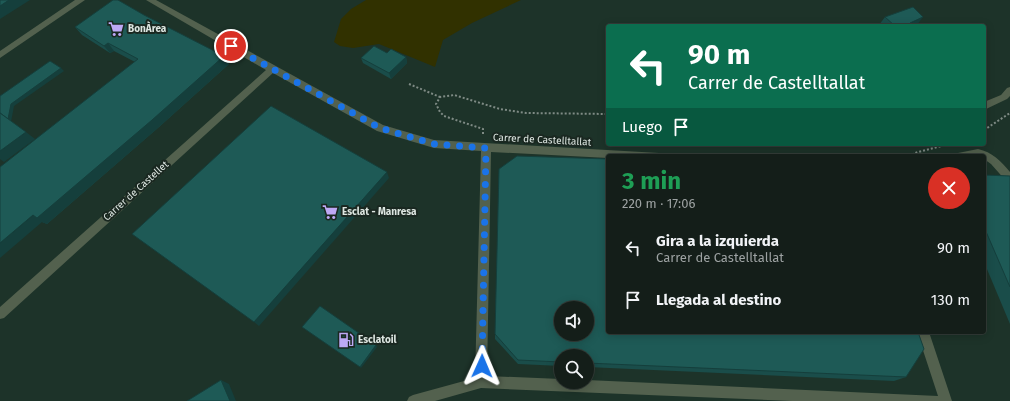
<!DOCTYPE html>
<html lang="es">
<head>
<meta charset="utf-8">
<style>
  body { margin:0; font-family:"Fira Sans",sans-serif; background:#1d2722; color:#f1f3f6; height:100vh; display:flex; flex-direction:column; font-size:15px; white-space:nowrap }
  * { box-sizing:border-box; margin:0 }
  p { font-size:13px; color:#9da2a2 }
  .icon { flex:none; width:22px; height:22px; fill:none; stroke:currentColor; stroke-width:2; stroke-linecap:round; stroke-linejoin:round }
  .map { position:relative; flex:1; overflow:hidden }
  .details { position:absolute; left:606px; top:154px; width:380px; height:180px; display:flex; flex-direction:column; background:#141e19; border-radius:4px; box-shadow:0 2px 10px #0003,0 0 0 1px #333c38 }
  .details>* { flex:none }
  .guide { position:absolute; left:606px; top:24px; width:380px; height:122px; border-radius:4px; box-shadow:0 2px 10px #0003,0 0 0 1px #333c38; background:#0b6e4f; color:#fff; overflow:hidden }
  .controls { position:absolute; left:554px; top:301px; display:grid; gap:8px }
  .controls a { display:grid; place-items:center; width:40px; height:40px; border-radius:50%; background:#141e19; box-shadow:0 2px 10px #0003,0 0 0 1px #333c38; font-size:20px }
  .pin { position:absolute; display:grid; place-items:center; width:34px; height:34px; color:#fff; margin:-17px; border:2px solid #fff; border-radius:50%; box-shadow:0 1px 4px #0007 }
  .me { position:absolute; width:44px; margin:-22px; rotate:1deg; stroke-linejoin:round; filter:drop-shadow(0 0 3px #0008) }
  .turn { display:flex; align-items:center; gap:14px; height:84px; padding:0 16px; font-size:18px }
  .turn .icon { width:52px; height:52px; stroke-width:2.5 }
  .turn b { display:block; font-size:28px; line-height:34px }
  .then { display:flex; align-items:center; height:38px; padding:0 16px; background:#0003; gap:8px; font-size:15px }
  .round { display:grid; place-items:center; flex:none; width:42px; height:42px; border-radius:21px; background:#1d2722 }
  .head { display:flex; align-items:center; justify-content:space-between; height:68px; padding:0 16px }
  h1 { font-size:24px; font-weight:700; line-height:30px; color:#1e9e55 }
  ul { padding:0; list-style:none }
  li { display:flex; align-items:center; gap:12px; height:52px; padding:0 16px }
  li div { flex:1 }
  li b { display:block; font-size:15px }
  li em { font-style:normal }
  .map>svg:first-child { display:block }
  .built { fill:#1d3329; fill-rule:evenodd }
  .green { fill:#313100 }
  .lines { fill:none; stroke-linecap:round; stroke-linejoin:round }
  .path { stroke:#7f8b85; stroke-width:2; stroke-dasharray:2 2; stroke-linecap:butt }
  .minor { fill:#53614e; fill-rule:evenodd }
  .wall { fill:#1a4d4a }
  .shaded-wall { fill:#153f3c }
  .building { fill:#1e5a56; stroke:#153f3c; fill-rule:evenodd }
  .route { stroke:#1a73e8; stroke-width:7; stroke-dasharray:0 12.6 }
  .labels { text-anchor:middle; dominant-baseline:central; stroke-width:4; stroke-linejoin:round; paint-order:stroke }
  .poi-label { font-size:10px; font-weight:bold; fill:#dde6e1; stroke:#1a2821; text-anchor:start }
  .street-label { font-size:10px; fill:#dde6e1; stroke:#1a2821 }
</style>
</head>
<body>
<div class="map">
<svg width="1010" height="401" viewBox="0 0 1010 401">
  <rect width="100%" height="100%" fill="#1a2821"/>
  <path class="built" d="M0,0h1010v401h-1010zM608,26h376v118h-376zM608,156h376v176h-376zM561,308h26v26h-26zM561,356h26v26h-26z"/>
  <path class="green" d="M366,0h155l-49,23 -29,17 -8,27 -56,-23 -26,4 -13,-2 -6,-4 7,-23 10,-10z"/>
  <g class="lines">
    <g class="path">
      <path d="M409,84l31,13"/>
      <path d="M984,130l26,-17"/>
      <path d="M483,134v-5l-39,-13 -4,-4 -4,-8 4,-7 14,-2 46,14 26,4 82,1"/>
      <path d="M908,156l10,-4 31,-8"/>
    </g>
    <g class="minor">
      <path d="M75,0h10l-85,58v-7z"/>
      <path d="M146,0h10l227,125 51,15 225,13 2,3h-53v2l-117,-6 -4,224 74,3v3h26v-2l351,16 -21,-64h12l23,69h-160l-311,-13 -46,13h-28l2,-4 4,-2 62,-17 6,-227 -47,-3 -57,-17 -104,-58 -269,245 -4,1v-12l266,-237z"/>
      <path d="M1010,87v9l-3,3 -23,11v-8l17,-7 6,-7z"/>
      <path d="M978,149c14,3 23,12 32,23v11l-3,-1 -16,-18 -7,-5v-3h-28l2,-3z"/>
    </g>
  </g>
  <g class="wall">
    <path d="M885,17l32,8 -2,1h-35l-1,-1z"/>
    <path d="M75,27l154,37 -70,63 -112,97 -5,-2 93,-160 -21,-11 -4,2 -28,-18z"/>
    <path d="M387,53l19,4 1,6 -16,16 -28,-16 -2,-5z"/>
    <path d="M984,175l26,1v148l-26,-62z"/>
    <path d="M495,334l411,43 -12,4 -307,-14v-11h-26v10l-43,-2 -23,-25z"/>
  </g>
  <g class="shaded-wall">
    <path d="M9,0h21l-30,19v-13z"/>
    <path d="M923,17l-6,8 -2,1h-8l3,-3z"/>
    <path d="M108,43l6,8 -4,2 -6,-7z"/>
    <path d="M224,56l5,8 -70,63 -112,97 -5,-2 -42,36v-15z"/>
    <path d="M406,57l1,6 -16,16 -2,-6z"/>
    <path d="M61,68l3,3 -50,35 -3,16 -3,-3 3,-15z"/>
    <path d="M26,132l9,7 -31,23 -4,-3v-8z"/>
    <path d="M387,172l2,6 -130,148 -5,-4z"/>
    <path d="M376,345l1,2 -16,21 -1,-1z"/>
    <path d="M221,380l8,4 7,17h-6z"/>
  </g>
  <g class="building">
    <path d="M0,0h9l-9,6z"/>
    <path d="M113,0h5l26,15 80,41 -72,64 -115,98 -4,-3 -33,28v-76l138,-108 -30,-16 -4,3 -29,-19z"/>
    <path d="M913,7l10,10 -13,6 3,3h-18l-10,-9z"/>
    <path d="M374,46l13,7 4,-4 15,8 -17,16 -28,-15z"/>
    <path d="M50,61l11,7 -50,36 -3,15 -8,-6v-17z"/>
    <path d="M271,106l116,66 -133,150 -122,-88z"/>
    <path d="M0,113l26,19 -26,19z"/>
    <path d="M517,156l91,3v173h310l6,17 -18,28 -319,-14v-7h-26v6l-43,-2 -23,-26 4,-165zM561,308h26v26h-26z"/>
    <path d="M984,175l26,1v111l-26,-60z"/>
    <path d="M320,306l56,39 -16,22 -58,-40z"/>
    <path d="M221,380l9,21h-43z"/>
  </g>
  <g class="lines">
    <path class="route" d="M231,46l149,82 54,16 52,4 -4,218"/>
  </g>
  <defs>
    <symbol id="supermarket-bare" viewBox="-9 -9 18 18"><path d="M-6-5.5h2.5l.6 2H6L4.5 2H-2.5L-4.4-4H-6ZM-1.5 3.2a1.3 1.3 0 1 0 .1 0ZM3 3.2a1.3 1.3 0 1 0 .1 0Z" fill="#bda9f5" stroke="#1a2821" stroke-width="2.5" paint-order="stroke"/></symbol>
    <symbol id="fuel-bare" viewBox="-9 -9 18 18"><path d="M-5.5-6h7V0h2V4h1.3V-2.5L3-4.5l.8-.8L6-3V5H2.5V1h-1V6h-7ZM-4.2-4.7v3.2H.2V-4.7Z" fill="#bda9f5" stroke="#1a2821" stroke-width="2.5" paint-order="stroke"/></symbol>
  </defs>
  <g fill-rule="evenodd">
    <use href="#supermarket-bare" x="105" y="18" width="22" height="22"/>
    <use href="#supermarket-bare" x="319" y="201" width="22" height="22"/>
    <use href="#fuel-bare" x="335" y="329" width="22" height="22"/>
  </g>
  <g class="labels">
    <g class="poi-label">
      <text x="128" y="29">BonÀrea</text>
      <text x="342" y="212">Esclat - Manresa</text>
      <text x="358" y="340">Esclatoil</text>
    </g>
    <g class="street-label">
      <text transform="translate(542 140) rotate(3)">Carrer de Castelltallat</text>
      <text transform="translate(136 191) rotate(-42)">Carrer de Castellet</text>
    </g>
  </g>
</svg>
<div class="controls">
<a><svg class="icon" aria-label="sound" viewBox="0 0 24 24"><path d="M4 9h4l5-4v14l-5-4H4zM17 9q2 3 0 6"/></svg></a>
<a><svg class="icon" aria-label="search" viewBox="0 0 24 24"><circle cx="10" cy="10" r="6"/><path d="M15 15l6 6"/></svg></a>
</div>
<div class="pin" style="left:231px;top:46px;background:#d93025"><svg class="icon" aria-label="arrive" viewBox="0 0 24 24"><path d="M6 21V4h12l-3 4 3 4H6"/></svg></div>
<svg class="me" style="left:482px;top:366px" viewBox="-20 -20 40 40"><path d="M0-17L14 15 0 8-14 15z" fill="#1a73e8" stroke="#fff" stroke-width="4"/></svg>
<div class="guide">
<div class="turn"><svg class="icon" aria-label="left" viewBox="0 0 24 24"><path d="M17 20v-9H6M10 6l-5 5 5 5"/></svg><div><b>90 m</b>Carrer de Castelltallat</div></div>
<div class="then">Luego<svg class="icon" aria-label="arrive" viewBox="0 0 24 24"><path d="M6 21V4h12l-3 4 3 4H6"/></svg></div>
</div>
<section class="details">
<div class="head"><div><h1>3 min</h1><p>220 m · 17:06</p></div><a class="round" style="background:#d93025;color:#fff"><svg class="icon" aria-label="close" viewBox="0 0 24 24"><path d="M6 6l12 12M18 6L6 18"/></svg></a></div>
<ul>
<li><svg class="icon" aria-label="left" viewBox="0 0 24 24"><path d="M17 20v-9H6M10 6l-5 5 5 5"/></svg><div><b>Gira a la izquierda</b><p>Carrer de Castelltallat</p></div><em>90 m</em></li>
<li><svg class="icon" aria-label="arrive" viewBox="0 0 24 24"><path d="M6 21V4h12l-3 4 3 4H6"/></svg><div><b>Llegada al destino</b></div><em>130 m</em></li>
</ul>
</section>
</div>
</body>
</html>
